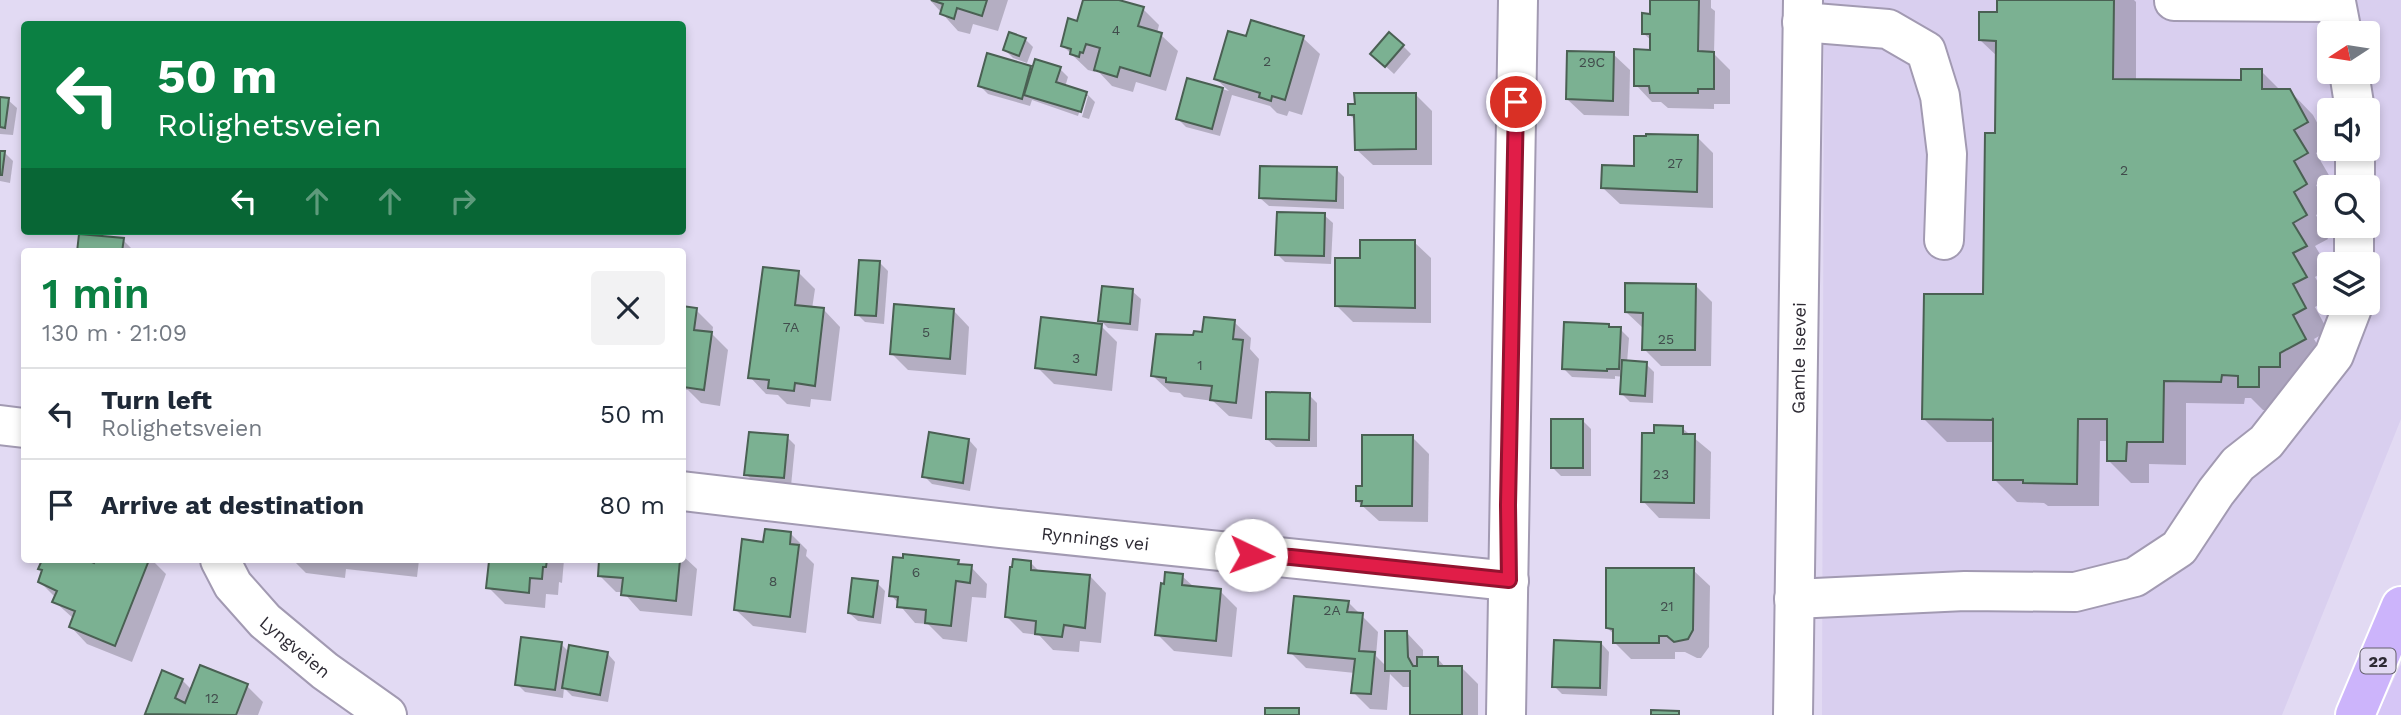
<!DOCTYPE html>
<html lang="en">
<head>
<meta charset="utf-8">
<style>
  body { margin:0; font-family:"Work Sans",sans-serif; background:#f2f2f3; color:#1f2937; height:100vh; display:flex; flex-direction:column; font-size:26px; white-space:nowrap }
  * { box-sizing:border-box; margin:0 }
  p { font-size:23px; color:#747a83 }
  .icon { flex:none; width:38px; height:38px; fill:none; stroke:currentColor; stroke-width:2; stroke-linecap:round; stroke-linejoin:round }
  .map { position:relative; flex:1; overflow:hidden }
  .drawer { position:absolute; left:21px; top:248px; width:665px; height:315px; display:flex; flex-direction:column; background:#fff; border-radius:7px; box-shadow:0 4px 10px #0003 }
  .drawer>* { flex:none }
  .top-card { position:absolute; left:21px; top:21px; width:665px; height:214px; border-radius:7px; box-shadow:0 4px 10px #0003; background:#0b8043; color:#fff; overflow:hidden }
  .needle { width:46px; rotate:258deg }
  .tools { position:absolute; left:2317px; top:21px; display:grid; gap:14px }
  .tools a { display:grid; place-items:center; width:63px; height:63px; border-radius:7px; background:#fff; box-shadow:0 4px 10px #0003; font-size:35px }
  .pin { position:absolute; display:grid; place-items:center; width:60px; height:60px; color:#fff; margin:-30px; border:4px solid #fff; border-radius:50%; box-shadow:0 2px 7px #0007 }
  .me { position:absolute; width:77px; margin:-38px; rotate:93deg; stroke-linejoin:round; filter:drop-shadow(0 0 5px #0008) }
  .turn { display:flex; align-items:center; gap:24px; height:147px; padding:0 21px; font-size:32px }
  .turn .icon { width:91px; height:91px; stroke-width:2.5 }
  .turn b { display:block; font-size:49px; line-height:60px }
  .lanes { display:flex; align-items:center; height:66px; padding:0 21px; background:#0003; justify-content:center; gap:35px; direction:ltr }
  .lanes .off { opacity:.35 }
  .round { display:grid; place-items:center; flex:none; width:74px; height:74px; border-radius:7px; background:#f2f2f3 }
  .head { display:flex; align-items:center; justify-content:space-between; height:119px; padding:0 21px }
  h1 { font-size:42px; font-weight:600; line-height:52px; color:#0b8043 }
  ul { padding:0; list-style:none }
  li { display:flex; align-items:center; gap:21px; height:91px; padding:0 21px; border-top:2px solid #e0e1e3 }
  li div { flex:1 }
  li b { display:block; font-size:26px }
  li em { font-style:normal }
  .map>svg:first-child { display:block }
  .built { fill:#d9cfef; fill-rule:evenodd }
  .green { fill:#d6c6f6 }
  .shadow { fill:#0003 }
  .building { fill:#7bb192; stroke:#4a6053; stroke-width:2 }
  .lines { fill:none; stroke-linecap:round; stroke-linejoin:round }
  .minor-casing { stroke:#a29ab2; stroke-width:42 }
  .highway-casing { stroke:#fff; stroke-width:42 }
  .minor { stroke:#fff; stroke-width:38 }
  .highway { stroke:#ccb4fb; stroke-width:38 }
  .route-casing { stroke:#92132f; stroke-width:18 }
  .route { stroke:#e11d48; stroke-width:12 }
  .labels { text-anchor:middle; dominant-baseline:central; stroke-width:5; stroke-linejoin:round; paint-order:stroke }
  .number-label { font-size:14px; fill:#414c4c }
  .shield { fill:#e2daf3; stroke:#64606d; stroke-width:2 }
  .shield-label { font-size:16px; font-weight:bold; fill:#2e2b34 }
  .street-label { font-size:18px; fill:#2e2b34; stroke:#e2daf3 }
</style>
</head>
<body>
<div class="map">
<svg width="2401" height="715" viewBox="0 0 2401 715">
  <rect width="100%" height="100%" fill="#e2daf3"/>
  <path class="built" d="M1824,0h577v419l-119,296h-460zM2329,33h39v39h-39zM2329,110h39v39h-39zM2329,187h39v39h-39zM2329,264h39v39h-39z"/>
  <path class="green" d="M2401,664v51h-24z"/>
  <g class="shadow">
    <path d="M930,0h78l-10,31 -25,-7 -3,10 -12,-3z"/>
    <path d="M1085,0h28l30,9 16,16 -2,8 4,2 17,16 -12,40 -30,-9 -3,10 -21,-6 -16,-17 -1,3 -7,-2 -25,-24 16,-23z"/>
    <path d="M1652,0h59v8l4,3 -1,43 16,16v34h-16v5l-46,-1 -7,-6h-9l-16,-17 15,-33 1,-11 -9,-8 9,-18z"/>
    <path d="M1999,0h135l2,2v79l107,1 18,-11 20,20h9l23,24 16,30 -13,8 14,24 -14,8 13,23 -13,7 12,24 -13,7 14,23 -14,8 13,23 -13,7 13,24 -14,8 14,23 -25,28 -21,-1v21h-19l-12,-12h-6l-1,6 -58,-1v62l-37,-1v19h-18l-23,-23v-19h-8l-1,65h-51l-4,-3 -27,-1 -23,-23 1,-37h-48l-23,-23 61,-123 12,-161 1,-78 -18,-17 19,-26z"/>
    <path d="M1247,38h56l17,16 -18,61 -13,-4 -2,5 -10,-3 -7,-7 -38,-11 -12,41 -34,-9 -8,-8 11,-39 40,11 -13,-12z"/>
    <path d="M1025,39l8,8 -6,16 -14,-5 -8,-8z"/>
    <path d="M1403,46l8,8 -17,20 -13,-12z"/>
    <path d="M1613,54l17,16 -1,46 -45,-1 -17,-16z"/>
    <path d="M1030,67l4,4 26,-2 8,8 -3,10 21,6 9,9 -6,17 -7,-2 6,-21h-4l-6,20 -46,-16 -2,6 -42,-12 -8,-8z"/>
    <path d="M1416,95l16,16v54h-59l-17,-16v-28l-6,-6z"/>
    <path d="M0,98l8,2 9,8 -4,27 -13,-1z"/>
    <path d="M1697,137l16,16v55l-93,-4 -17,-16 33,-20z"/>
    <path d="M0,152l5,1 8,8 -3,22 -10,-2z"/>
    <path d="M1336,169l8,8v32l-75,-3 -9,-8z"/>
    <path d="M1324,215l9,8 -2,41 -46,-2 -8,-8z"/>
    <path d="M123,240l8,8v4h-52z"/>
    <path d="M1414,242l17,16v65l-78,-1 -16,-16 25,-46z"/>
    <path d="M880,263l8,8 -4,53 -19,-2 -8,-8z"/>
    <path d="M798,272l17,17 -3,20 12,1 16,17 -9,74 -20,-2 -1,8 -23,-3 -9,-9 -12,-1 -16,-17z"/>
    <path d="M1695,285l17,17 -1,64h-50l-17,-17 -1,-21 -17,-16z"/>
    <path d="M1132,291l9,8 -3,32 -30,-3 -8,-8z"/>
    <path d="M682,308l14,2 17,17 -1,7 16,16 -8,56 -19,-3 -13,-13 -6,-1z"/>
    <path d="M953,310l16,17 -3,48 -58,-5 -17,-17z"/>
    <path d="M1234,322l17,16 -1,11 9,10 -7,60 -23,-3 -16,-15 -29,-4 -4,-4 -10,-1 -17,-16 42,-39z"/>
    <path d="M1609,325l3,4h8l9,9 -2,25 19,1 8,8 -1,31 -23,-1 -8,-8 1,-17 -8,-1v3l-43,-2 -8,-8z"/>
    <path d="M1101,326l16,16 -5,49 -58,-7 -17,-17z"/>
    <path d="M1309,395l8,8v44h-41l-9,-8z"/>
    <path d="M1583,421l8,8v47h-30l-9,-9z"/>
    <path d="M1682,428l29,24 -1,67 -51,-1 -16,-17z"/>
    <path d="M787,437l8,8 -4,41 -37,-4 -8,-8z"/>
    <path d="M1412,437l17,17 -1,68 -49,-1 -22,-20 6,-13z"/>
    <path d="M969,440l8,9 -7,42 -38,-7 -8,-8z"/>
    <path d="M790,533l17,17 -1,6 8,8 -8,69 -53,-7 -17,-16 29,-66z"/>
    <path d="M682,555l15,14 -5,47 -52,-5 -17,-19h-7l-17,-17 2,-11 -5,-4h86z"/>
    <path d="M42,560h110l14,14 -34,88 -45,-18 -16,-17 3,-8 -20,-18 2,-3 -16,-16 4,-10z"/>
    <path d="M293,560h126l-2,17 -71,-8 -1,9 -39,-5z"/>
    <path d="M490,560h74l-2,23 -3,-1 -1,13 -12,-1 -1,14 -40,-4 -17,-17z"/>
    <path d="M958,561l5,5 8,1 16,17 -1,14 -14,-1 -5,45 -24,-3 -15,-15 -13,-1 -24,-28z"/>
    <path d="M1031,563l9,9 50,4 16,17 -5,50 -21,-2 -1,11 -26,-2 -14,-15 -16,-2 -16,-16z"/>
    <path d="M1693,570l17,16 -1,61 -8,11h-4l-12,-6h-10v7h-44l-17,-17 1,-7 -8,-7z"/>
    <path d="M1182,576l13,12 25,3 17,17 -5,49 -58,-6 -17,-17z"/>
    <path d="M877,583l8,8 -4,33 -23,-3 -9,-8z"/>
    <path d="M1348,602l30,30 -2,24 10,10 21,-33 16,17v9h15l8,9h16l16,16v31h-66v-28h-9l-13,-13 -3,36 -17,-1 -17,-17 2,-19 -49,-5 -16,-16z"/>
    <path d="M1601,643l8,9 -2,44 -45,-2 -8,-8z"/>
    <path d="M561,644l8,8 38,1 8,9 -7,40 -36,-6 -8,-8 -1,10 -38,-6 -8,-8z"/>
    <path d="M182,680l10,10 55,-4 16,16 -5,13 -111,-1z"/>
  </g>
  <g class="building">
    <path d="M931,0h56l-5,16 -25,-8 -3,11 -14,-5 3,-10z"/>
    <path d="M1083,0h36l25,7 -6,19 24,7 -12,43 -30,-9 -3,10 -23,-7 6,-22 -14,-4 -3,9 -3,-1 -1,5 -9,-3 1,-5 -10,-3 7,-28 9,3z"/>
    <path d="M1650,0h49l-1,51 16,1v37h-16v4h-48l-1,-7h-15v-37l16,1v-16h-8v-21l8,1z"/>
    <path d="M1997,0h117l-1,79 128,1v-11h21v20h28l18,33 -14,8 14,23 -14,8 13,23 -13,8 13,23 -14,8 14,23 -14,7 14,24 -14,7 13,24 -13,7 13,24 -26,14v14h-21v20h-21v-11l-16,-1 -1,7 -57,-1 -1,61h-36l-1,19h-19v-42h-29l-1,65 -54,-1v-3h-30v-62l-1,2 -70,-1 2,-125h59l2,-161h10l1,-92 -17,-1v-28h18z"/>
    <path d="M1251,20l53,16 -19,64 -13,-4 -1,5 -12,-4 1,-4 -46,-14 14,-48 18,5z"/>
    <path d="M1009,32l17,6 -7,18 -16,-6z"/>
    <path d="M1389,32l15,13 -19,22 -15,-13z"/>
    <path d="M1567,51l47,1 -1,49 -47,-2z"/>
    <path d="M987,53l44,13 -9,33 -44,-13z"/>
    <path d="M1035,59l26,8 -5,15 31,10 -6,20 -57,-17z"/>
    <path d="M1187,78l36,10 -11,41 -36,-10z"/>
    <path d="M1354,93h62v56l-61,1 -1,-35h-6v-11h7z"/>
    <path d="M0,97l9,1 -4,30 -5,-1z"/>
    <path d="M1646,134l52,1 -1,57 -96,-4 1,-23 32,1v-30h12z"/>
    <path d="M0,151h5l-3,24h-2z"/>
    <path d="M1260,166l77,1 -1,34 -77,-3z"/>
    <path d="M1277,212l48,1 -1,43 -49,-1z"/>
    <path d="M79,234l45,4 -2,14h-45z"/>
    <path d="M1360,240h55v68l-80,-2v-48h25z"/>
    <path d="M859,260l21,1 -4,55 -21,-1z"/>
    <path d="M763,267l36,4 -4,34 29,3 -9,78 -20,-3 -1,8 -26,-3 1,-8 -21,-2z"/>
    <path d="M1625,283l71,1 -1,66h-53l1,-37 -18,-1z"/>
    <path d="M1102,286l31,3 -3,35 -32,-3z"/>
    <path d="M894,304l60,5 -4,50 -60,-5z"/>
    <path d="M682,306l15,2 -3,22 18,2 -8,58 -21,-3z"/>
    <path d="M1041,317l61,7 -6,51 -61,-7z"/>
    <path d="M1204,317l31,3 -2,19 10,1 -7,63 -26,-3 2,-14 -46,-4v-4l-15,-2 5,-42 37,1 1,-4 8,1z"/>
    <path d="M1564,322l45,2v3h12l-2,42h-12v2l-45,-2z"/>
    <path d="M1622,360l25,2 -2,34 -25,-2z"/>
    <path d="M1266,392l44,1 -1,47 -43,-1z"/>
    <rect x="1551" y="419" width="32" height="49"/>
    <path d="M1654,425l29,1v8h12l-1,69 -53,-1 1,-69h12z"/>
    <path d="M749,432l39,3 -4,43 -40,-3z"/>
    <path d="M929,432l40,7 -6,44 -41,-6z"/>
    <path d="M1362,435h51l-1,71h-51l1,-5h-6v-15h6z"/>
    <path d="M765,529l26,3 -1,12 9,1 -9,72 -56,-7 8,-71 21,3z"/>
    <path d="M903,554l56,6 -1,4 14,1 -2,18 -14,-2 -5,45 -26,-3 1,-13 -29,-3 1,-10 -9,-1 4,-39 10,1z"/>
    <path d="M1013,559l18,2v9l59,5 -5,53 -21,-3 -2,12 -27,-3 1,-13 -31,-4 5,-50h2z"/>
    <path d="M42,560h45l7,3 1,-3h54l-34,86 -46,-19 6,-16 -23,-9 5,-11 -19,-9 4,-12 -4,-1z"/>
    <path d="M487,560h60l-1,7h-3l-1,12 -12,-1 -1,15 -43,-5 3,-27z"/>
    <path d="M599,560h81l-4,41 -55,-6 2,-17 -25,-2z"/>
    <path d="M1606,568h88l-1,62 -5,9 -14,3 -7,-6h-8v7h-46v-14l-7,-1z"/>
    <path d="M1165,572l18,2 -1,11 39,4 -5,52 -61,-6 6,-52 3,1z"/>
    <path d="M852,578l26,3 -5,36 -25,-4z"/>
    <path d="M1294,596l55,5 -2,11 16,1 -4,38 16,1 -4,42 -20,-1 4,-34 -67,-6z"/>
    <path d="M1385,631h22l1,26 5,9h4v-9h21v9h24v49h-52v-44h-25z"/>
    <path d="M521,637l41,5 -7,48 -40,-5z"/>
    <path d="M1554,640l47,2 -1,46 -48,-1z"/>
    <path d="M569,645l39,7 -8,43 -38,-7z"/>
    <path d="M200,665l48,19 -12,31 -91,-1 17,-44 21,9 -8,19 10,5z"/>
    <rect x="1265" y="708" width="34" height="7"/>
    <path d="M1651,710l28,1v4h-28z"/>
  </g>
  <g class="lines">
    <defs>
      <g id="minor">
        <path d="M2174,1l162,1 6,31"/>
        <path d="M1802,22l86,7 38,22 14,45 7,58 -3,86"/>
        <path d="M2349,72l6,38"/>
        <path d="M2355,187v-38"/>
        <path d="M2354,264v-38"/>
        <path d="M0,425l24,3"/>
        <path id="s1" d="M682,491l317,37 510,53"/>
        <path id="s2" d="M220,560l13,25 32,36 60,50 62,44"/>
        <path d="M1794,599l171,-8 110,1 60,-15 44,-29 37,-56 22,-28 28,-22 68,-87 20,-52"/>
        <path d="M1506,715l12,-715"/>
        <path id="s3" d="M1793,715l10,-715"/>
      </g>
      <path id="highway" d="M2355,715l46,-109"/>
    </defs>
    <use href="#minor" class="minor-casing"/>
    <use href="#highway" class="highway-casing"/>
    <use href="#minor" class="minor"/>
    <use href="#highway" class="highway"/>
  </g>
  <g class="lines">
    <defs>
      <path id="route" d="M1251,555l40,2 218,23 -1,-75 8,-403"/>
    </defs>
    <use href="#route" class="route-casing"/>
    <use href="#route" class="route"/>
  </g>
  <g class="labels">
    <g class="number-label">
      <text x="1116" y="30">4</text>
      <text x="1267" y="61">2</text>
      <text x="1592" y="62">29C</text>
      <text x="1675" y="163">27</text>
      <text x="2124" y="170">2</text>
      <text x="791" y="327">7A</text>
      <text x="926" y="332">5</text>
      <text x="1666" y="339">25</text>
      <text x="1076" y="358">3</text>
      <text x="1200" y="365">1</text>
      <text x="1661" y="474">23</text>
      <text x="916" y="572">6</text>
      <text x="773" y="581">8</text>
      <text x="1667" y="606">21</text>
      <text x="1332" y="610">2A</text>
      <text x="212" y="698">12</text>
    </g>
    <rect class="shield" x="2360.5" y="648.5" width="35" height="25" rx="5"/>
    <g class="shield-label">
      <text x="2378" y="661">22</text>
    </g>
    <g class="street-label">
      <text stroke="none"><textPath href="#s3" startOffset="357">Gamle Isevei</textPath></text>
      <text stroke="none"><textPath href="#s1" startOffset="416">Rynnings vei</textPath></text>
      <text stroke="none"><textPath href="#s2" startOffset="116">Lyngveien</textPath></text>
    </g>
  </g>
</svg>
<div class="tools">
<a><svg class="needle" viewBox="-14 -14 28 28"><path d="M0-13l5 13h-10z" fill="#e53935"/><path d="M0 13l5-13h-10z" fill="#747a83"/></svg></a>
<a><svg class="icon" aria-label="sound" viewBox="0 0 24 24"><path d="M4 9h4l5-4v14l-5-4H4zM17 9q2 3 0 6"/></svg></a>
<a><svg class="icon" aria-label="search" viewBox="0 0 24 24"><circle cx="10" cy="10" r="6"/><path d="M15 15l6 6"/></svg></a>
<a><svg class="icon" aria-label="layers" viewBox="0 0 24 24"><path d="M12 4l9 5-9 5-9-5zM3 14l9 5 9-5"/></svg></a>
</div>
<div class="pin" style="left:1516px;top:102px;background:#d93025"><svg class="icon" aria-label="arrive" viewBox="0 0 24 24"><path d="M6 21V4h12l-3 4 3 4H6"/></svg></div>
<svg class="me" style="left:1251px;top:555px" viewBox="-20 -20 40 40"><circle r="19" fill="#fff"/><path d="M0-13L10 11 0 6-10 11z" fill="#e11d48"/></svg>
<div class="top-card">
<div class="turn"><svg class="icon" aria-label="left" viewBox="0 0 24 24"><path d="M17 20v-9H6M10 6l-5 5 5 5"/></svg><div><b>50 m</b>Rolighetsveien</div></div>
<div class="lanes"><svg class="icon" aria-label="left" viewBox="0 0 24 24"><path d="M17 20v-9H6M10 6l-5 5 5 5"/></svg><svg class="icon off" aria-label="ahead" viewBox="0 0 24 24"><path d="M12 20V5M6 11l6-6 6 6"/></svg><svg class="icon off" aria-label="ahead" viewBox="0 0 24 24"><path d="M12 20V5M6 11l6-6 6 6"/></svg><svg class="icon off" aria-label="right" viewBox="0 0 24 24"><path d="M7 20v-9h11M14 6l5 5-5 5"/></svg></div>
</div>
<section class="drawer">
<div class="head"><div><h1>1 min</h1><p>130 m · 21:09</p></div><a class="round"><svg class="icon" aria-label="close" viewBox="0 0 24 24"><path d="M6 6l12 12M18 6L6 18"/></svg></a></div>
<ul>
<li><svg class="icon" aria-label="left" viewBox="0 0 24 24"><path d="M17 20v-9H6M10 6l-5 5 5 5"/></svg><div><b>Turn left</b><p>Rolighetsveien</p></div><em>50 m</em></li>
<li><svg class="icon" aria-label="arrive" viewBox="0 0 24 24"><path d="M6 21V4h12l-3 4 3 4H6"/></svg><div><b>Arrive at destination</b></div><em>80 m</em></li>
</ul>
</section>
</div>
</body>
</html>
